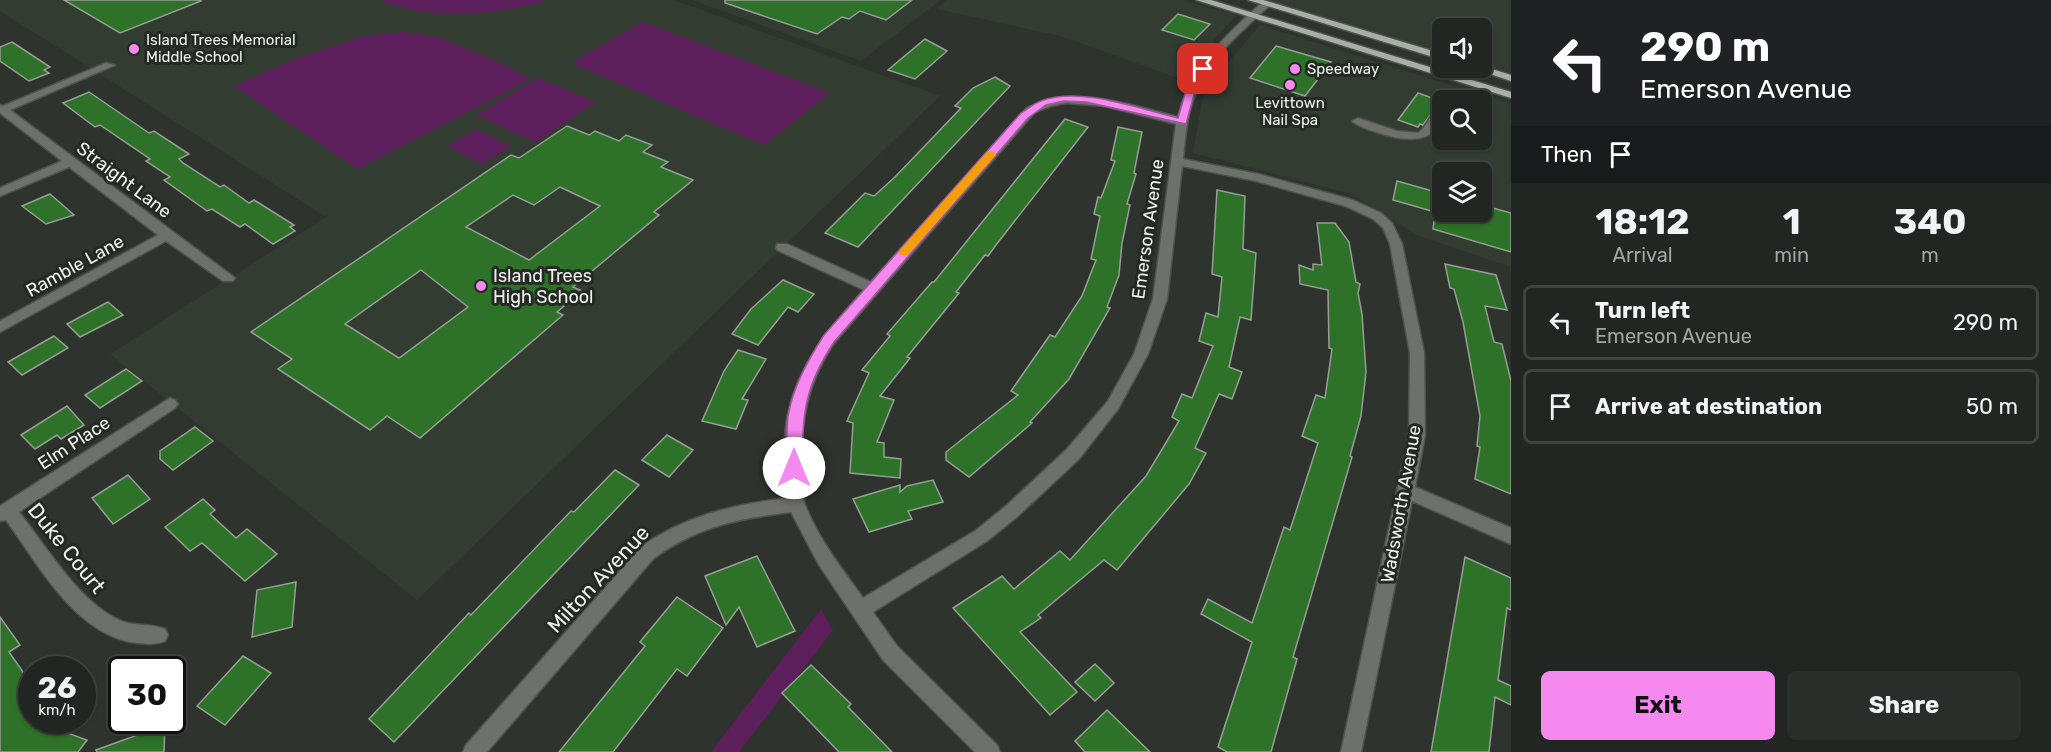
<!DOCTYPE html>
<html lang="en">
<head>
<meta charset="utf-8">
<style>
  body { margin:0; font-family:Rubik,sans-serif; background:#2a2e2a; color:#f1f3f6; height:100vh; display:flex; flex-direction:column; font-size:22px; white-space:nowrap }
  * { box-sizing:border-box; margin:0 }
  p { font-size:20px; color:#a2a5a5 }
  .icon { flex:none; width:33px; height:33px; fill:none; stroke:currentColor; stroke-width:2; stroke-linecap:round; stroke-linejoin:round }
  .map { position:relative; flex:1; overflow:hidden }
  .side { display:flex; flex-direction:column; background:#222622; width:540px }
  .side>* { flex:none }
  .guide { background:#202124; color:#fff; overflow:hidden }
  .buttons { position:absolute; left:1432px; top:18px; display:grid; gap:12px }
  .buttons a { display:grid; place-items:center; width:60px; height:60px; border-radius:9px; background:#222622; box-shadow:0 2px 4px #0004,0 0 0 2px #3f4340; font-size:30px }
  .speed { position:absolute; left:18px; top:656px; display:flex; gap:12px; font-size:30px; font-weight:700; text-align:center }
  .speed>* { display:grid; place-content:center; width:78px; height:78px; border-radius:50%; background:#222622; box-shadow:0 2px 4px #0004,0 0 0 2px #3f4340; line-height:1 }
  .speed small { font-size:15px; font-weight:400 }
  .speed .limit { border:3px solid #111; border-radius:9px; background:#fff; color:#111 }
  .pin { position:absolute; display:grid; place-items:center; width:51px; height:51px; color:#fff; margin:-26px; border-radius:12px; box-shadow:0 3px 9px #0006 }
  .me { position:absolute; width:66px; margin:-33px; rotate:0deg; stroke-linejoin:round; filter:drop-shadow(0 0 4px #0008) }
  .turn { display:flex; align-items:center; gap:21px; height:126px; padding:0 30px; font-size:27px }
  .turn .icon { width:78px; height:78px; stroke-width:2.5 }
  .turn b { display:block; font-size:42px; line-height:51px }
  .then { display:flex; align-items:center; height:57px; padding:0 30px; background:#0003; gap:12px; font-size:22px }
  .eta { display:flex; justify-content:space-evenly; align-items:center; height:102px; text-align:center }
  .eta b { font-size:36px; font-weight:700; line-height:42px }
  .cta { display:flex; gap:12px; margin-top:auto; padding:12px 30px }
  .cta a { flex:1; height:69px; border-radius:9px; background:#f589ef; color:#111; font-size:24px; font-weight:700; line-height:69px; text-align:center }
  .cta a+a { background:#2a2e2a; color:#f1f3f6 }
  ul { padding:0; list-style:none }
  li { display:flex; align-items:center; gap:18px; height:75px; margin:0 12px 9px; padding:0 18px; border:3px solid #3f4340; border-radius:9px }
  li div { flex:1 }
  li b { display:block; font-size:22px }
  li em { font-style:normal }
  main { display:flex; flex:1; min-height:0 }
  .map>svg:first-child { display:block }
  .built { fill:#323c31; fill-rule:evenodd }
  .green { fill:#5d1f5b }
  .building { fill:#2d7228; stroke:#979e96; stroke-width:1.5; fill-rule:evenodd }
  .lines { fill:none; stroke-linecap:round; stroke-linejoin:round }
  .minor-casing { stroke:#4d524c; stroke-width:3 }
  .major-casing { stroke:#4d524c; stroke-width:3 }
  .minor { fill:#6e706d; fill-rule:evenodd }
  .major { fill:#a9afa8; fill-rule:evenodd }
  .route { fill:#f589ef; stroke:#9f599b; stroke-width:1.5 }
  .slow { fill:#f59e0b }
  .poi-dot { fill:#f589ef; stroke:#242923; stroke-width:2 }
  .labels { text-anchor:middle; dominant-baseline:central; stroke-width:6; stroke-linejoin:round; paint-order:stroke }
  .far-poi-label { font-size:15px; fill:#eef2ed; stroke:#242923; text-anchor:start }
  .street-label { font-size:18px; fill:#eef2ed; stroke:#242923 }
  .poi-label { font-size:18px; fill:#eef2ed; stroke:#242923; text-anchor:start }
  .near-street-label { font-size:21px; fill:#eef2ed; stroke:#242923 }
</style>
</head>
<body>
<main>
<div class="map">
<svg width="1511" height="752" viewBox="0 0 1511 752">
  <rect width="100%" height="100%" fill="#2e332d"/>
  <g class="built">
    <path d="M0,0h674l266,96 -523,504 -307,-246 216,-137 -326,-206z"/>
    <path d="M692,0h249l-80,61z"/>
    <path d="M946,0h237l53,15 -55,64 -118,-42 -126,-28z"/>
    <path d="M1262,0h249v73l-29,-9v-36h-39v25z"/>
    <path d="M1260,25l251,79v163l-95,-32 -64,-41 -159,-41 11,-62zM1443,100h39v40h-39zM1443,172h39v40h-39z"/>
  </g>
  <g class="green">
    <path d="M380,0h166c-47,16 -121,20 -166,0z"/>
    <path d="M643,22l187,71 -66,52 -193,-82z"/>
    <path d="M404,32l34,5 56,23 37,19 -173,90 -124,-83 66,-29 64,-21z"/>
    <path d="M538,78l58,24 -60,40 -60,-27z"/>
    <path d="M476,129l35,17 -29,18 -35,-18z"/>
    <path d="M821,609l12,21 -94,122h-28z"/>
  </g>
  <g class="building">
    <path d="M64,0h137v1l-81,32z"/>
    <path d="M725,0h187l-26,20 -26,-9 -11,8 -7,-2 -25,17 -92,-31z"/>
    <path d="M1178,14l32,10 -16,16 -32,-10z"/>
    <path d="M925,39l22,12 -32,28 -27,-9z"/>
    <path d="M12,42l38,25 -6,3 5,3 -20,8 -29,-20v-14z"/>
    <path d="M1276,46l55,16 -26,34 -55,-18z"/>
    <path d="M995,77l15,9 -152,161 -33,-14 40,-40 9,3 21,-19 66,-69 -6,-2 18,-18z"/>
    <path d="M89,92l60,41 5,-2 35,23 -10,5 4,4 37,24 4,-2 25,18 5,-3 40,25 -4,2 5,4 -22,13 -28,-20 -5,3 -28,-18 -5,2 -43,-31 6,-3 -24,-16 4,-2 -50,-34 -5,2 -32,-24z"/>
    <path d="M1418,93l23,8 -18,24 -3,-1 -2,3 -20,-7z"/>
    <path d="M1065,119l23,8 -92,118 -8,11 -3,-1 -29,37 3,1 -52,64 3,1 -30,38 14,4 -17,42 7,1v14l17,2 -1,19 -50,-5 3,-50 -6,-2 22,-48 -7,-3 28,-34 -3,-2 45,-52h2z"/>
    <path d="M567,126l22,9 6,-4 24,10 7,-6 26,10 -9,7 25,10 -7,5 32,13 -39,32 5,3 -86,72 9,4 -25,21 6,3 -143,123 -33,-22 -17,14 -92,-61 14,-10 -41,-27 260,-177 8,3zM560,187l40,19 -71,54 -63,-33 47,-32 21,10zM421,270l47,37 -69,51 -54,-34z"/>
    <path d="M1118,127l24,5 -8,41 2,1 -9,30 3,1 -8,38 -3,32 -12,32 3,1 -41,71 -39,43 2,1 -63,54 -23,-17v-8l72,-57 -7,-4 39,-56 5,2 27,-41 14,-36 -5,-1 9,-43 -6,-2 4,-17 3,1 14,-37 -4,-1z"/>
    <path d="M1397,181l46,13v18h39v-7l29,8v39l-78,-23 2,-17 -42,-12z"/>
    <path d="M1217,190l28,6 -2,53 13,4 -5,67 -11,-3 -11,50 13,5 -10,27 -13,-5 -24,54 11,5 -17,31 -72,86 -13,-10 -66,55 3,3 -21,14 57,60 -27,23 -97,-107 49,-32 12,13 46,-38 10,9 76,-84 33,-55 -7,-4 10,-23 10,4 21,-52 -14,-5 7,-28 12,4 4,-40 -10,-3z"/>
    <path d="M50,194l24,21 -28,9 -24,-18z"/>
    <path d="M1317,223h18l14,19 7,40 4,2 -2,9 4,21 4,58 -5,44 -11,40 2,1 -59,200 4,2 -26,93h-44l-9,-5 34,-105 -51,-28 7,-15 44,24 32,-96 6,3 20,-62 8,-25 -16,-7 14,-41 9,3 7,-49 -3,-1 -1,-58 -28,-6 -1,-19 14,5v-6l9,1z"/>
    <path d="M1445,264l51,11 11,35 -22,-4 9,36 8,2 9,37v113l-36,-15 5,-32 -3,-1 3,-30 -17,-94 -9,-33 -4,-1z"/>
    <path d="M783,280l31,14 -16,18 -10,-5 -30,38 -26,-11 19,-25z"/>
    <path d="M108,302l15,13 -43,22 -13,-13z"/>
    <path d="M54,336l14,12 -46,27 -14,-13z"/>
    <path d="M738,350l28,9 -24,40 6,1 -12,29 -34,-8 22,-50z"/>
    <path d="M126,369l16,12 -42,27 -15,-13z"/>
    <path d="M67,406l17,19 -23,14 -4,-4 -22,14 -14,-14z"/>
    <path d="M195,427l18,14 -40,29 -13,-11v-8z"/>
    <path d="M667,435l26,15 -24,27 -27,-17z"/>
    <path d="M615,470l24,15 -245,257 -25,-23 100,-106 2,2 100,-104 3,1z"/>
    <path d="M128,475l22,24 -37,25 -21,-26z"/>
    <path d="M933,480l10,22 -35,9 4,8 -43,13 -16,-33 47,-14v7l7,-6z"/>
    <path d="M203,499l12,11 -5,4 26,24 11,-9 30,25 -32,27 -43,-38 -12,8 -25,-24z"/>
    <path d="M757,556l38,75 -38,16 -18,-40 -13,18 -21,-49z"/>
    <path d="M1465,557l46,21v32l-4,-2 -9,72 13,6v19l-16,-8 -6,55h-58z"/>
    <path d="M296,582l-4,45 -40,10 5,-47z"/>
    <path d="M677,597l46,31 -36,48 -10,-7 -64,83h-54l86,-106 -5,-4z"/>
    <path d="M0,617l20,28 -11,7 23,33v35l55,20 -9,12h-78z"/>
    <path d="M243,656l28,17 -46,52 -28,-19z"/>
    <path d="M1095,664l19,19 -19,18 -20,-19z"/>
    <path d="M811,665l40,39 -3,3 44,45h-53l-57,-59z"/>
    <path d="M1107,710l43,42h-65l-10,-11z"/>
    <path d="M165,725l-1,27h-67l-1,-2z"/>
  </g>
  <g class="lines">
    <defs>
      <g id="minor">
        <path d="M1266,1l5,3 -2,2c-30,28 -65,56 -77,97 -6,18 -7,37 -9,56l75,15 95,26 28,13 11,10 10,21 22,109 1,82 -10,52 96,41v16l-99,-43 -51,251h-20l68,-317 1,-82 -20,-109 -7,-16 -10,-9 -28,-13 -89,-25 -74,-15 -15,133 -19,55 -30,55 -39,50 -61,57 -31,25 -114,71 24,34 100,99 3,7h-25l-92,-92 -64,-95 -28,-53c-53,7 -92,14 -137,46l-167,194h-24l3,-7 176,-199c45,-31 91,-41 145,-48 -1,-27 -5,-57 1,-84 11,-51 42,-86 76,-124l-87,-40 -1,-3 1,-3h10l84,38 156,-174c51,-22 100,-4 151,9 10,-41 36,-70 66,-98 7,-6 14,-14 22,-18zM1066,103l39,3 71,18 -23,175 -19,55 -26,47 -41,48 -61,57 -31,25 -112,67c-21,-29 -45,-60 -58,-93 -3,-9 -2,-22 -3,-32 -3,-48 5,-90 32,-130l201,-231 16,-6z"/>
        <path d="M106,63l9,2 -105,45 225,168 -2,3h-10l-57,-40 -166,91v-11l158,-86 -89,-68 -69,29v-8l62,-27 -62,-48v-8l3,1z"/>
        <path d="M1443,105c0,41 -36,37 -64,28 -9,-3 -20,-6 -27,-12l6,-3 39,13 21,2c11,-7 12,-23 25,-28z"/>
        <path d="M170,398l5,2 3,4 -3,4 -156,104c27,34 60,90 100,108 15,7 31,3 46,9l3,6 -3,6c-9,4 -18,3 -28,2 -61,-7 -98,-78 -131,-123l-6,1v-15z"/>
      </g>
      <g id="major">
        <path d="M1196,0h15l300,92v6z"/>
        <path d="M1248,0h15l180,54v6z"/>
        <path d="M1482,66l29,9v6l-39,-13z"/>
      </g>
    </defs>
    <use href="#minor" class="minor-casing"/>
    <use href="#major" class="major-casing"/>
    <use href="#minor" class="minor"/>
    <use href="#major" class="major"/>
  </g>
  <path class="route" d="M1200,67l8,2 -12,18 -10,37 -100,-22 -22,-1 -18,4 -18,13 -194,224c-31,47 -31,72 -32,126l-3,5 -5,1 -5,-1 -2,-5c0,-17 -1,-35 1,-52 5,-29 20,-56 36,-81l197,-222c7,-4 13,-10 20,-12 39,-15 98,8 137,17l9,-31z"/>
  <path class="slow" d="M991,151l5,3 -1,2 -87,99h-8v-5l87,-98z"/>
  <g class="poi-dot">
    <circle cx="134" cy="49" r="6"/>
    <circle cx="1295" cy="69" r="6"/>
    <circle cx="1290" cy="85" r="6"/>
    <circle cx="481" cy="286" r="6"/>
  </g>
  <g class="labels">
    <g class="far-poi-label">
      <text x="146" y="40">Island Trees Memorial<tspan x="146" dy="17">Middle School</tspan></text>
      <text x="1307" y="69">Speedway</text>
      <text x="1290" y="103" text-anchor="middle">Levittown<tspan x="1290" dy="17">Nail Spa</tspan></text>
    </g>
    <g class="street-label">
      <text transform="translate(124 180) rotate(37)">Straight Lane</text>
      <text transform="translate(1148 229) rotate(-82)">Emerson Avenue</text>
      <text transform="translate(75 266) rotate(-29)">Ramble Lane</text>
      <text transform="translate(74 443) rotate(-33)">Elm Place</text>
      <text transform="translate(1401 504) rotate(-80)">Wadsworth Avenue</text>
    </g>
    <g class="poi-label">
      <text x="493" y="276">Island Trees<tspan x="493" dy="21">High School</tspan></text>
    </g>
    <g class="near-street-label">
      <text transform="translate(67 548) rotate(51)">Duke Court</text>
      <text transform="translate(598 579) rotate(-47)">Milton Avenue</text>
    </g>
  </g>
</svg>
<div class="buttons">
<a><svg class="icon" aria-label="sound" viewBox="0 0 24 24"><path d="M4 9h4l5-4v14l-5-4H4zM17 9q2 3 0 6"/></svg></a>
<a><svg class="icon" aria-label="search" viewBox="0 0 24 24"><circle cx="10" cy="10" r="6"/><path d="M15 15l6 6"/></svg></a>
<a><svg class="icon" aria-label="layers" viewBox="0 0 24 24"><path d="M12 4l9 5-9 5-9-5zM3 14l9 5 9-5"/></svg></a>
</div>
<div class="speed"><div>26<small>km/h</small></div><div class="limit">30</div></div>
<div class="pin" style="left:1203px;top:69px;background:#d93025"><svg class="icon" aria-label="arrive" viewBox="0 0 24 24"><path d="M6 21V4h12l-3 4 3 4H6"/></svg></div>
<svg class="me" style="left:794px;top:468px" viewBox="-20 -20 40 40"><circle r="19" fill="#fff"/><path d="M0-13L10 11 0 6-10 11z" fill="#f589ef"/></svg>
</div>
<section class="side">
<div class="guide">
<div class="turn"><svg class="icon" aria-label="left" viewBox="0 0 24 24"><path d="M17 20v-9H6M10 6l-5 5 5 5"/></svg><div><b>290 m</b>Emerson Avenue</div></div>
<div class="then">Then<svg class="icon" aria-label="arrive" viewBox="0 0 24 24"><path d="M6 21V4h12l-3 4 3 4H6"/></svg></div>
</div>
<div class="eta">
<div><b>18:12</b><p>Arrival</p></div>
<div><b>1</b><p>min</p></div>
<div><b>340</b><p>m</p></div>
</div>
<ul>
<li><svg class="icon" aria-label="left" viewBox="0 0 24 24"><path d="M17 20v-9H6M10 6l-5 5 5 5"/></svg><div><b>Turn left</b><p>Emerson Avenue</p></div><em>290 m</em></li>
<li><svg class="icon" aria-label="arrive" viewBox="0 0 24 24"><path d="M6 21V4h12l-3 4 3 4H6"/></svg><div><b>Arrive at destination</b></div><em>50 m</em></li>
</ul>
<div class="cta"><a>Exit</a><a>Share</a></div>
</section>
</main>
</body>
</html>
